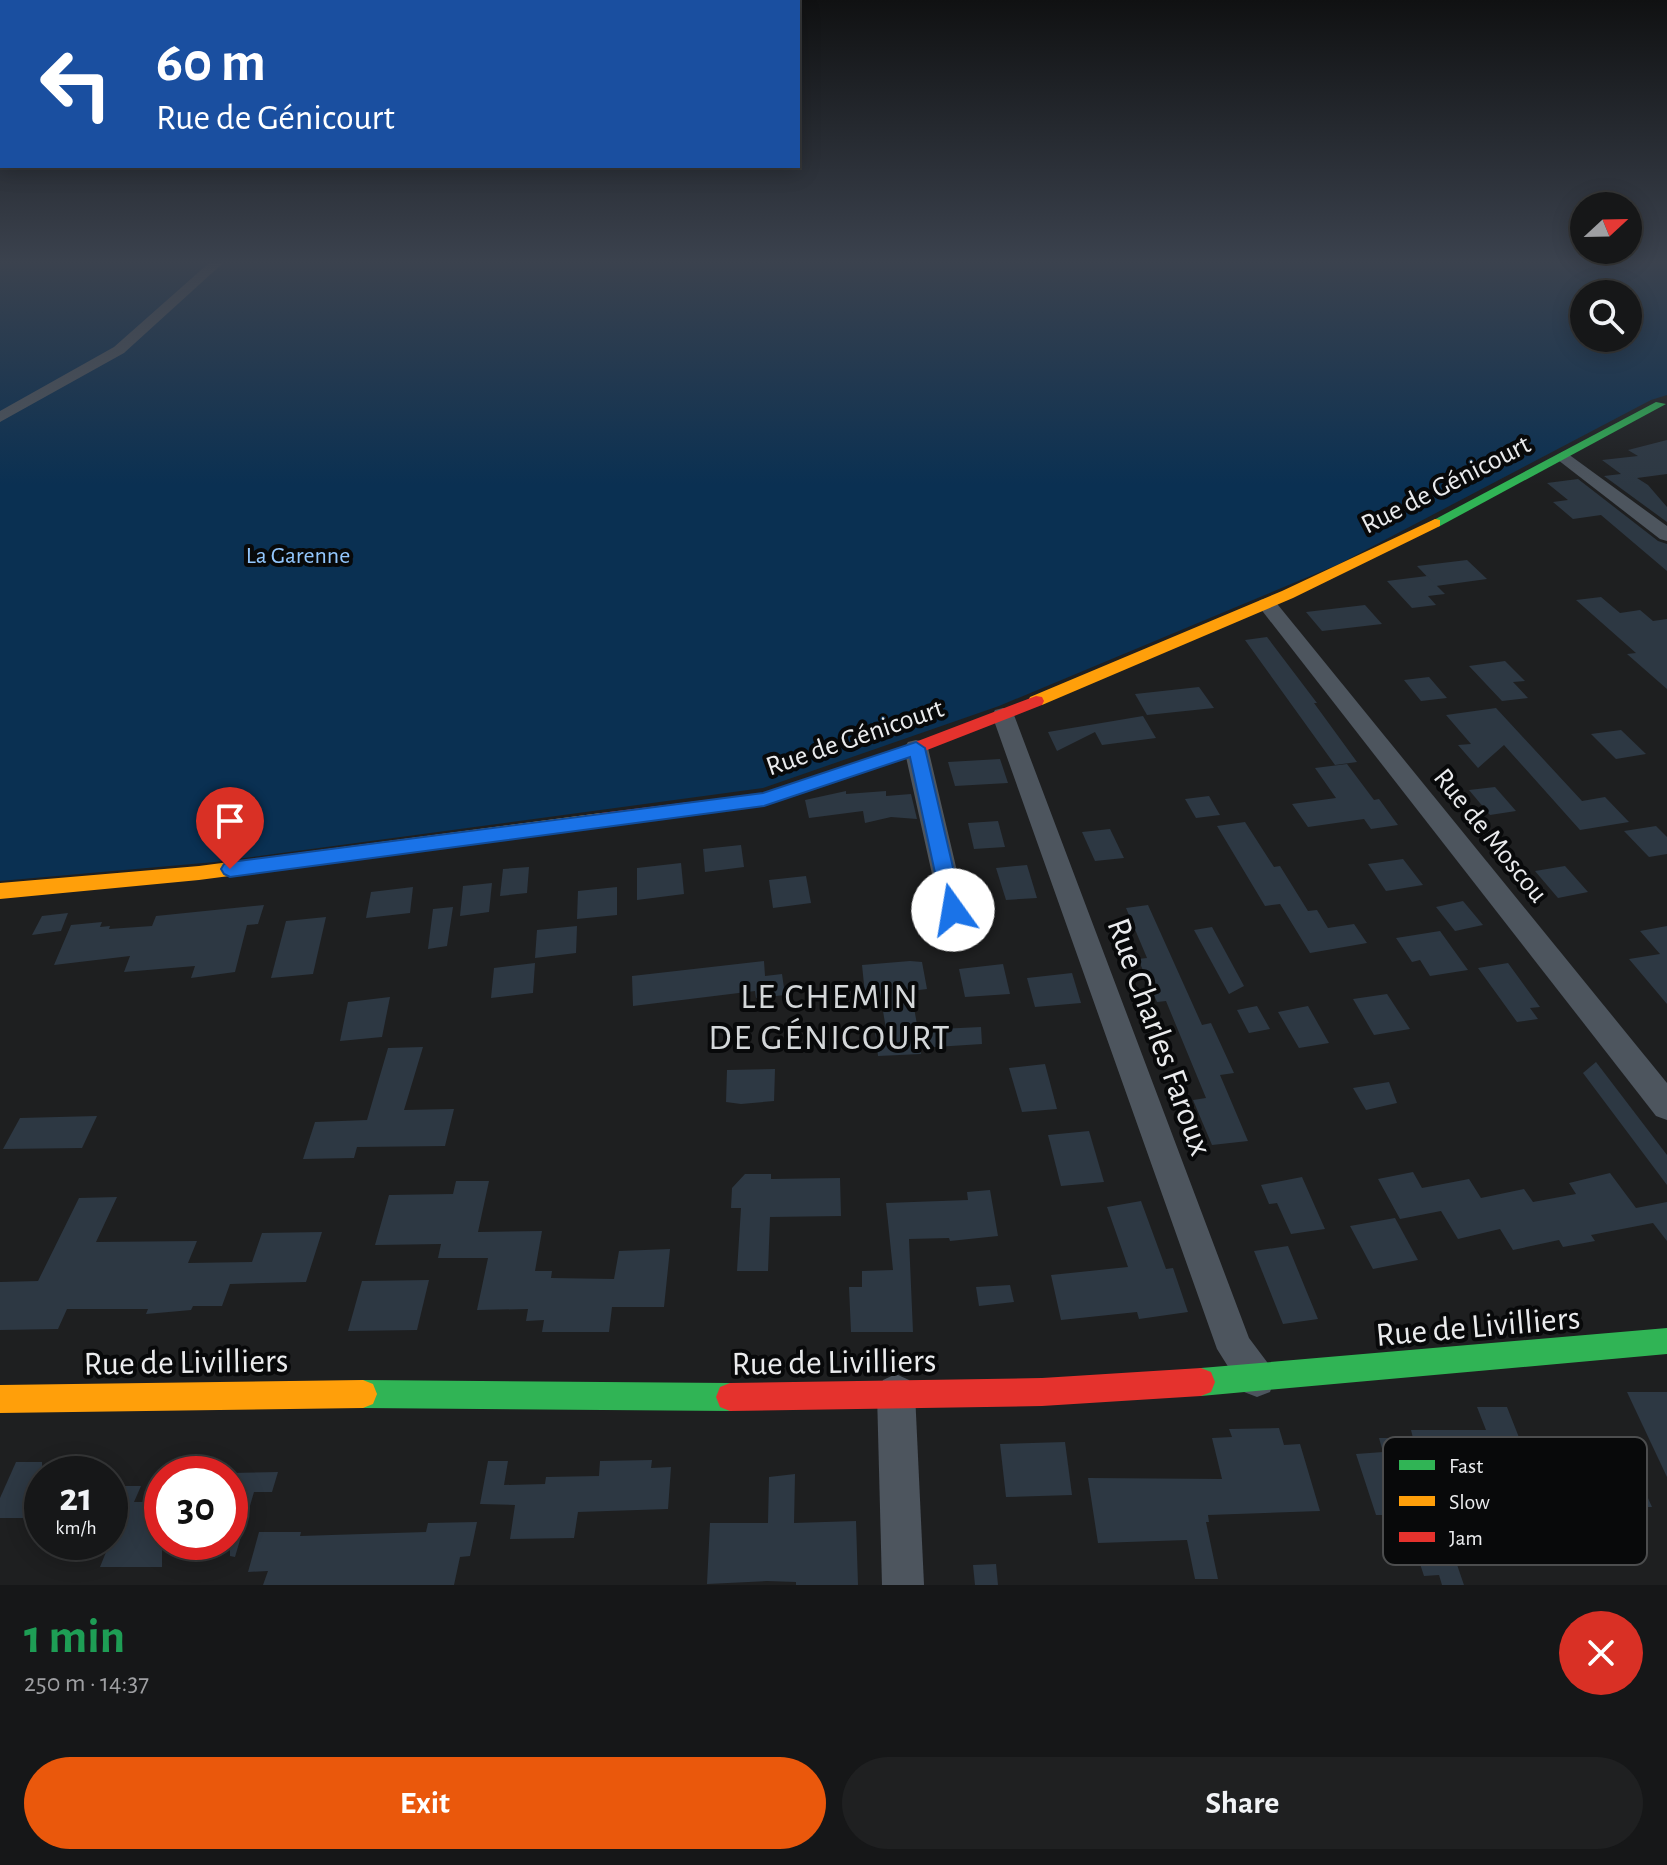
<!DOCTYPE html>
<html lang="en">
<head>
<meta charset="utf-8">
<style>
  body { margin:0; font-family:"Alegreya Sans",sans-serif; background:#1f2021; color:#f1f3f6; height:100vh; display:flex; flex-direction:column; font-size:30px; white-space:nowrap }
  * { box-sizing:border-box; margin:0 }
  p { font-size:26px; color:#9e9fa2 }
  .icon { flex:none; width:44px; height:44px; fill:none; stroke:currentColor; stroke-width:2; stroke-linecap:round; stroke-linejoin:round }
  .map { position:relative; height:1585px; overflow:hidden }
  .drawer { display:flex; flex-direction:column; background:#161718; flex:1 }
  .drawer>* { flex:none }
  .hud { position:absolute; left:0px; top:0px; width:800px; height:168px; box-shadow:0 4px 20px #0003,0 0 0 2px #353637; background:#1a4fa0; color:#fff; overflow:hidden }
  .needle { width:52px; rotate:68deg }
  .fabs { position:absolute; left:1570px; top:192px; display:grid; gap:16px }
  .fabs a { display:grid; place-items:center; width:72px; height:72px; border-radius:50%; background:#161718; box-shadow:0 4px 20px #0003,0 0 0 2px #353637; font-size:40px }
  .speed { position:absolute; left:24px; top:1456px; display:flex; gap:16px; font-size:40px; font-weight:700; text-align:center }
  .speed>* { display:grid; place-content:center; width:104px; height:104px; border-radius:50%; background:#161718; box-shadow:0 4px 20px #0003,0 0 0 2px #353637; line-height:1 }
  .speed small { font-size:20px; font-weight:400 }
  .speed .limit { border:12px solid #d22; background:#fff; color:#111 }
  .pin { position:absolute; display:grid; place-items:center; width:68px; height:68px; color:#fff; margin:-82px -34px; border-radius:50% 50% 50% 0; rotate:-45deg; box-shadow:0 0 8px #0007 }
  .pin .icon { rotate:45deg }
  .me { position:absolute; width:88px; margin:-44px; rotate:347deg; stroke-linejoin:round; filter:drop-shadow(0 0 6px #0008) }
  .turn { display:flex; align-items:center; gap:28px; height:168px; padding:0 24px; font-size:36px }
  .turn .icon { width:104px; height:104px; stroke-width:2.5 }
  .turn b { display:block; font-size:56px; line-height:68px }
  .round { display:grid; place-items:center; flex:none; width:84px; height:84px; border-radius:42px; background:#1f2021 }
  .headline { display:flex; align-items:center; justify-content:space-between; height:136px; padding:0 24px }
  h1 { font-size:48px; font-weight:700; line-height:60px; color:#1e9e55 }
  .primary-button { display:flex; gap:16px; margin-top:auto; padding:16px 24px }
  .primary-button a { flex:1; height:92px; border-radius:48px; background:#ea580c; color:#fff; font-size:32px; font-weight:700; line-height:92px; text-align:center }
  .primary-button a+a { background:#1f2021; color:#f1f3f6 }
  .map>svg:first-child { display:block }
  .green { fill:#0a3052; fill-rule:evenodd }
  .building { fill:#2d3843 }
  .lines { fill:none; stroke-linecap:round; stroke-linejoin:round }
  .street { fill:#4d555e; fill-rule:evenodd }
  .fast { fill:#30b455; fill-rule:evenodd }
  .slow { fill:#ff9f0a; fill-rule:evenodd }
  .jam { fill:#e5322d; fill-rule:evenodd }
  .route { fill:#1a73e8; stroke:#114b97; stroke-width:2 }
  .labels { text-anchor:middle; dominant-baseline:central; stroke-width:8; stroke-linejoin:round; paint-order:stroke }
  .far-park-label { font-size:24px; fill:#93c7fe; stroke:#08090a }
  .street-label { font-size:28px; fill:#eaebed; stroke:#08090a }
  .near-street-label { font-size:34px; fill:#eaebed; stroke:#08090a }
  .near-neighbourhood-label { font-size:36px; letter-spacing:2px; fill:#d4d7d9; stroke:#08090a }
  .key { fill:#08090a; stroke:#4c4d4e; stroke-width:2 }
  .key-label { font-size:22px; fill:#eaebed }
</style>
</head>
<body>
<div class="map">
<svg width="1667" height="1585" viewBox="0 0 1667 1585">
  <rect width="100%" height="100%" fill="#1e1f20"/>
  <path class="green" d="M0,263h1667v132l-16,5 -312,164 -340,142 -236,82 -548,74 -215,19zM1584,294h44v44h-44z"/>
  <g class="building">
    <path d="M1667,440v34l-30,4 11,7 19,22v15l-63,-46 17,-2 -19,-14 36,-4 -10,-6z"/>
    <path d="M1578,479l80,62 9,3v27l-66,-56 -28,4 -20,-17 15,-2 -21,-17z"/>
    <path d="M1467,560l20,19 -51,7 -19,-20z"/>
    <path d="M1427,576l18,18 -17,2 8,9 -24,3 -25,-27z"/>
    <path d="M1601,597l19,16 20,-3 13,11 14,-2v70l-40,-35 9,-1 -60,-53z"/>
    <path d="M1365,605l17,19 -60,7 -16,-19z"/>
    <path d="M1267,637l50,66h-3l43,59 -22,3 -90,-125z"/>
    <path d="M1505,661l20,20 -12,1 15,16 -26,3 -33,-35z"/>
    <path d="M1429,677l18,21 -26,3 -17,-21z"/>
    <path d="M1199,687l15,21 -67,7 -12,-21z"/>
    <path d="M1496,708l86,93 23,-4 24,25 -49,8 -76,-85 -26,23 -20,-23 13,-1 -25,-29z"/>
    <path d="M1143,716l13,22 -54,7 -7,-13 -38,19 -9,-19z"/>
    <path d="M1621,730l25,24 -30,5 -25,-25z"/>
    <path d="M1000,759l8,24 -53,3 -7,-24z"/>
    <path d="M1347,764l27,36 5,-1 19,26 -27,4 -7,-10 -56,8 -16,-23 44,-6 -21,-30z"/>
    <path d="M1495,787l21,24 -26,4 -21,-25z"/>
    <path d="M846,791v3l40,-3v5l25,-2 6,25 -26,-2 -26,6 -2,-12 -54,7 -4,-18z"/>
    <path d="M1209,796l11,19 -24,3 -11,-19z"/>
    <path d="M998,821l7,26 -31,2 -6,-26z"/>
    <path d="M1245,822l29,45 6,-1 28,45 9,-1 11,18 26,-4 13,19 -57,10 -30,-49 -15,2 -48,-80z"/>
    <path d="M1656,826l11,11v17l-18,3 -25,-26z"/>
    <path d="M1110,829l14,29 -29,3 -13,-29z"/>
    <path d="M741,845l3,22 -39,5 -2,-23z"/>
    <path d="M1403,859l20,26 -37,6 -18,-27z"/>
    <path d="M681,863l3,31 -47,6v-32z"/>
    <path d="M1027,865l10,33 -31,2 -10,-32z"/>
    <path d="M1565,866l23,26 -30,6 -23,-27z"/>
    <path d="M529,867l-2,26 -27,3 3,-27z"/>
    <path d="M806,876l5,27 -38,5 -4,-28z"/>
    <path d="M492,883l-3,29 -29,4 3,-30z"/>
    <path d="M413,887l-3,26 -44,5 5,-26z"/>
    <path d="M617,887v28l-40,4 1,-28z"/>
    <path d="M1463,901l20,24 -28,6 -19,-24z"/>
    <path d="M264,905l-6,19 -11,1 -12,47 -44,6 4,-12 -71,6 6,-16 -76,9 17,-40 31,-3 -2,5 10,-1 -1,3 43,-3 4,-10z"/>
    <path d="M1148,905l54,120 9,-2 23,50 -14,2 28,66 -36,4 -19,-45 13,-2 -40,-97 -9,1 -19,-43 9,-1 -21,-50z"/>
    <path d="M453,907l-6,39 -19,3 5,-40z"/>
    <path d="M68,913l-7,18 -29,4 10,-19z"/>
    <path d="M326,917l-13,57 -42,4 15,-57z"/>
    <path d="M577,926l-1,27 -41,5 2,-28z"/>
    <path d="M1667,926v78l-38,-45 31,-5 -20,-23z"/>
    <path d="M1212,927l32,59 -15,8 -35,-64z"/>
    <path d="M1440,931l28,39 -38,6 -10,-16 -8,2 -16,-24z"/>
    <path d="M764,961l1,15 17,-2 3,21 -29,3 -1,-7 -122,15 -1,-30z"/>
    <path d="M910,961l12,1 5,27 -16,2 7,39 63,-3 1,17 -62,4 1,6 -43,2 -3,-26 11,-1 -6,-36 -15,1 -3,-29z"/>
    <path d="M535,963l-2,30 -42,5 3,-30z"/>
    <path d="M1508,963l32,44 -10,1 8,11 -21,3 -39,-54z"/>
    <path d="M1003,964l7,30 -45,3 -6,-28z"/>
    <path d="M1072,973l9,30 -46,4 -8,-29z"/>
    <path d="M1387,994l23,35 -36,6 -21,-36z"/>
    <path d="M390,997l-8,40 -42,4 8,-39z"/>
    <path d="M1257,1006l13,23 -21,4 -12,-23z"/>
    <path d="M1308,1006l21,37 -30,5 -21,-36z"/>
    <path d="M423,1047l-19,63 50,-1 -9,37 -88,1 -3,11 -51,1 12,-37 52,-2 21,-72z"/>
    <path d="M1596,1062l71,93v30l-84,-112z"/>
    <path d="M1045,1064l12,45 -35,3 -13,-44z"/>
    <path d="M775,1069l-1,32 -33,3 -15,-2 1,-32z"/>
    <path d="M1389,1082l8,21 -31,7 -13,-22z"/>
    <path d="M97,1116l-15,32 -79,1 17,-31z"/>
    <path d="M1089,1131l15,51 -43,4 -13,-51z"/>
    <path d="M1413,1172l9,16 47,-9 12,19 43,-9 9,13 43,-8 -7,-11 41,-10 26,35 31,-6v39l-14,-18 -62,12 4,6 -32,6 -4,-7 -46,10 -13,-21 -42,10 -17,-28 -41,8 -22,-40z"/>
    <path d="M745,1174h26v5l69,-1 1,38 -71,1 -2,54h-31l4,-63h-10l1,-20z"/>
    <path d="M1302,1177l23,52 -34,5 -14,-31 -8,1 -8,-19z"/>
    <path d="M456,1181h33l-11,51 64,-1 -7,40h17l-1,7 63,1 5,-28 51,-2 -6,58h-52l-3,25h-67l2,-12 -18,1 2,-12 -51,1 11,-52h-50l3,-14 -66,1 14,-50 64,-1z"/>
    <path d="M990,1190l8,46 -48,5 -1,-3 -40,1 4,93h-62l-2,-45h13v-16l31,-1 -7,-67 82,-3 -1,-8z"/>
    <path d="M117,1197l-21,45 101,-1 -9,22 64,-1 10,-29 60,-1 -16,50 -76,2 -8,22h-29l-2,4 -45,4 2,-5h-81l-9,20 -58,1v-48l38,-1 41,-83z"/>
    <path d="M1141,1201l25,68 7,-1 15,44 -49,7 -2,-7 -76,8 -10,-45 77,-8 -21,-60z"/>
    <path d="M1395,1218l23,42 -45,9 -23,-43z"/>
    <path d="M1288,1246l18,44 12,29 -35,5 -29,-73z"/>
    <path d="M429,1280l-12,50 -69,1 14,-50z"/>
    <path d="M1010,1285l4,17 -35,4 -3,-19z"/>
    <path d="M1627,1392h40v85z"/>
    <path d="M1477,1407h30l45,114h-32l-15,-41h-77l36,105h-22l-3,-10 -15,1 -20,-61h-28l-20,-61 27,-2 -4,-14h34l-2,-8h75z"/>
    <path d="M1279,1428l5,17 16,-1 20,67 -112,4 1,7h-3l12,57h-23l-8,-39 -89,3 -10,-65 134,1 -10,-41 20,-1 -3,-8z"/>
    <path d="M1560,1441h62l30,66h-64z"/>
    <path d="M1065,1442l7,53 -66,2 -6,-53z"/>
    <path d="M652,1460l-1,8 20,-1 -3,42 -90,3 -4,26 -64,1 5,-34 -35,-1 8,-43h20l-4,24 41,-1 1,-7 53,-1 1,-15z"/>
    <path d="M16,1462h26v56h-42v-20z"/>
    <path d="M278,1472l-6,20h-18l-19,65 -5,-1v-83z"/>
    <path d="M795,1474l-1,49 62,-2 2,64h-62v-3l-29,-1 -60,3 3,-61h58l1,-46z"/>
    <path d="M110,1486h31l-7,16h28v65h-62l10,-25z"/>
    <path d="M477,1522l-7,34 -10,1 -6,28h-191l5,-14 -20,1 11,-40h42l-1,4 126,-4 2,-9z"/>
    <path d="M996,1564l2,21h-23l-2,-20z"/>
  </g>
  <g class="lines">
    <g class="street">
      <path d="M209,263h14l-99,90 -124,69v-11l114,-64z"/>
      <path d="M1564,451l103,75v15l-7,-2 -102,-79 -2,-4z"/>
      <path d="M1267,598l7,2 393,483v37l-11,-4 -396,-508 -3,-4 3,-4z"/>
      <path d="M1003,708l8,2 3,5 235,623 21,28 5,13 -5,13 -13,5 -13,-5 -27,-43 -225,-634 3,-5z"/>
      <path d="M916,740l8,2 4,6 37,157 22,25 -3,8 -10,3 -10,-3 -24,-28 -36,-162 4,-6z"/>
      <path d="M896,1374l13,6 6,13 9,192h-42l-5,-192 6,-13z"/>
    </g>
    <g class="fast">
      <path d="M1656,402l10,2 -226,122 -5,1 -7,-4z"/>
      <path d="M1667,1328v26l-466,42 -10,-4 -4,-10 4,-10 10,-4z"/>
      <path d="M363,1380l367,3 10,4 4,10 -4,10 -10,4 -367,-3 -10,-4 -4,-10 4,-10z"/>
    </g>
    <g class="slow">
      <path d="M1435,519l5,1v6l-147,72 -251,107h-12l-2,-4 2,-4 252,-106z"/>
      <path d="M601,813l7,2 2,5 -2,5 -7,2 -402,53 -199,19v-16l199,-17z"/>
      <path d="M363,1380l10,4 4,10 -4,10 -10,4 -363,5v-28z"/>
    </g>
    <g class="jam">
      <path d="M1036,696l6,1 2,4 -2,4 -120,47 -158,54 -163,21 -7,-2 -2,-5 2,-5 7,-2 162,-20 147,-49z"/>
      <path d="M1201,1368l10,4 4,10 -4,10 -10,4 -159,10 -312,5 -10,-4 -4,-10 4,-10 10,-4 312,-5z"/>
    </g>
  </g>
  <linearGradient id="sky" x2="0" y2="1"><stop stop-color="#101112"/><stop offset="0.54" stop-color="#3b424e"/><stop offset="1" stop-color="#3b424e" stop-opacity="0"/></linearGradient>
  <rect width="1667" height="485" fill="url(#sky)"/>
  <path class="route" d="M916,742l9,6 38,162 -3,6h-15l-2,-6 -33,-153 -146,49 -534,71 -6,-3 -3,-5 3,-5 6,-2 533,-69z"/>
  <g class="labels">
    <g class="far-park-label">
      <text x="298" y="556">La Garenne</text>
    </g>
    <g class="street-label">
      <text transform="translate(1446 485) rotate(-27)">Rue de Génicourt</text>
      <text transform="translate(855 738) rotate(-19)">Rue de Génicourt</text>
      <text transform="translate(1490 836) rotate(51)">Rue de Moscou</text>
    </g>
    <g class="near-street-label">
      <text transform="translate(1159 1037) rotate(70)">Rue Charles Faroux</text>
      <text transform="translate(1478 1327) rotate(-5)">Rue de Livilliers</text>
      <text transform="translate(186 1363) rotate(-1)">Rue de Livilliers</text>
      <text transform="translate(834 1363) rotate(-1)">Rue de Livilliers</text>
    </g>
    <g class="near-neighbourhood-label">
      <text x="830" y="997">LE CHEMIN<tspan x="830" dy="41">DE GÉNICOURT</tspan></text>
    </g>
  </g>
  <rect x="1383" y="1437" width="264" height="128" rx="12" class="key"/>
  <rect x="1399" y="1460" width="36" height="10" fill="#30b455"/>
  <rect x="1399" y="1496" width="36" height="10" fill="#ff9f0a"/>
  <rect x="1399" y="1532" width="36" height="10" fill="#e5322d"/>
  <g class="key-label">
    <text x="1449" y="1473">Fast</text>
    <text x="1449" y="1509">Slow</text>
    <text x="1449" y="1545">Jam</text>
  </g>
</svg>
<div class="fabs">
<a><svg class="needle" viewBox="-14 -14 28 28"><path d="M0-13l5 13h-10z" fill="#e53935"/><path d="M0 13l5-13h-10z" fill="#9e9fa2"/></svg></a>
<a><svg class="icon" aria-label="search" viewBox="0 0 24 24"><circle cx="10" cy="10" r="6"/><path d="M15 15l6 6"/></svg></a>
</div>
<div class="speed"><div>21<small>km/h</small></div><div class="limit">30</div></div>
<div class="pin" style="left:230px;top:869px;background:#d93025"><svg class="icon" aria-label="arrive" viewBox="0 0 24 24"><path d="M6 21V4h12l-3 4 3 4H6"/></svg></div>
<svg class="me" style="left:953px;top:910px" viewBox="-20 -20 40 40"><circle r="19" fill="#fff"/><path d="M0-13L10 11 0 6-10 11z" fill="#1a73e8"/></svg>
<div class="hud">
<div class="turn"><svg class="icon" aria-label="left" viewBox="0 0 24 24"><path d="M17 20v-9H6M10 6l-5 5 5 5"/></svg><div><b>60 m</b>Rue de Génicourt</div></div>
</div>
</div>
<section class="drawer">
<div class="headline"><div><h1>1 min</h1><p>250 m · 14:37</p></div><a class="round" style="background:#d93025;color:#fff"><svg class="icon" aria-label="close" viewBox="0 0 24 24"><path d="M6 6l12 12M18 6L6 18"/></svg></a></div>
<div class="primary-button"><a>Exit</a><a>Share</a></div>
</section>
</body>
</html>
